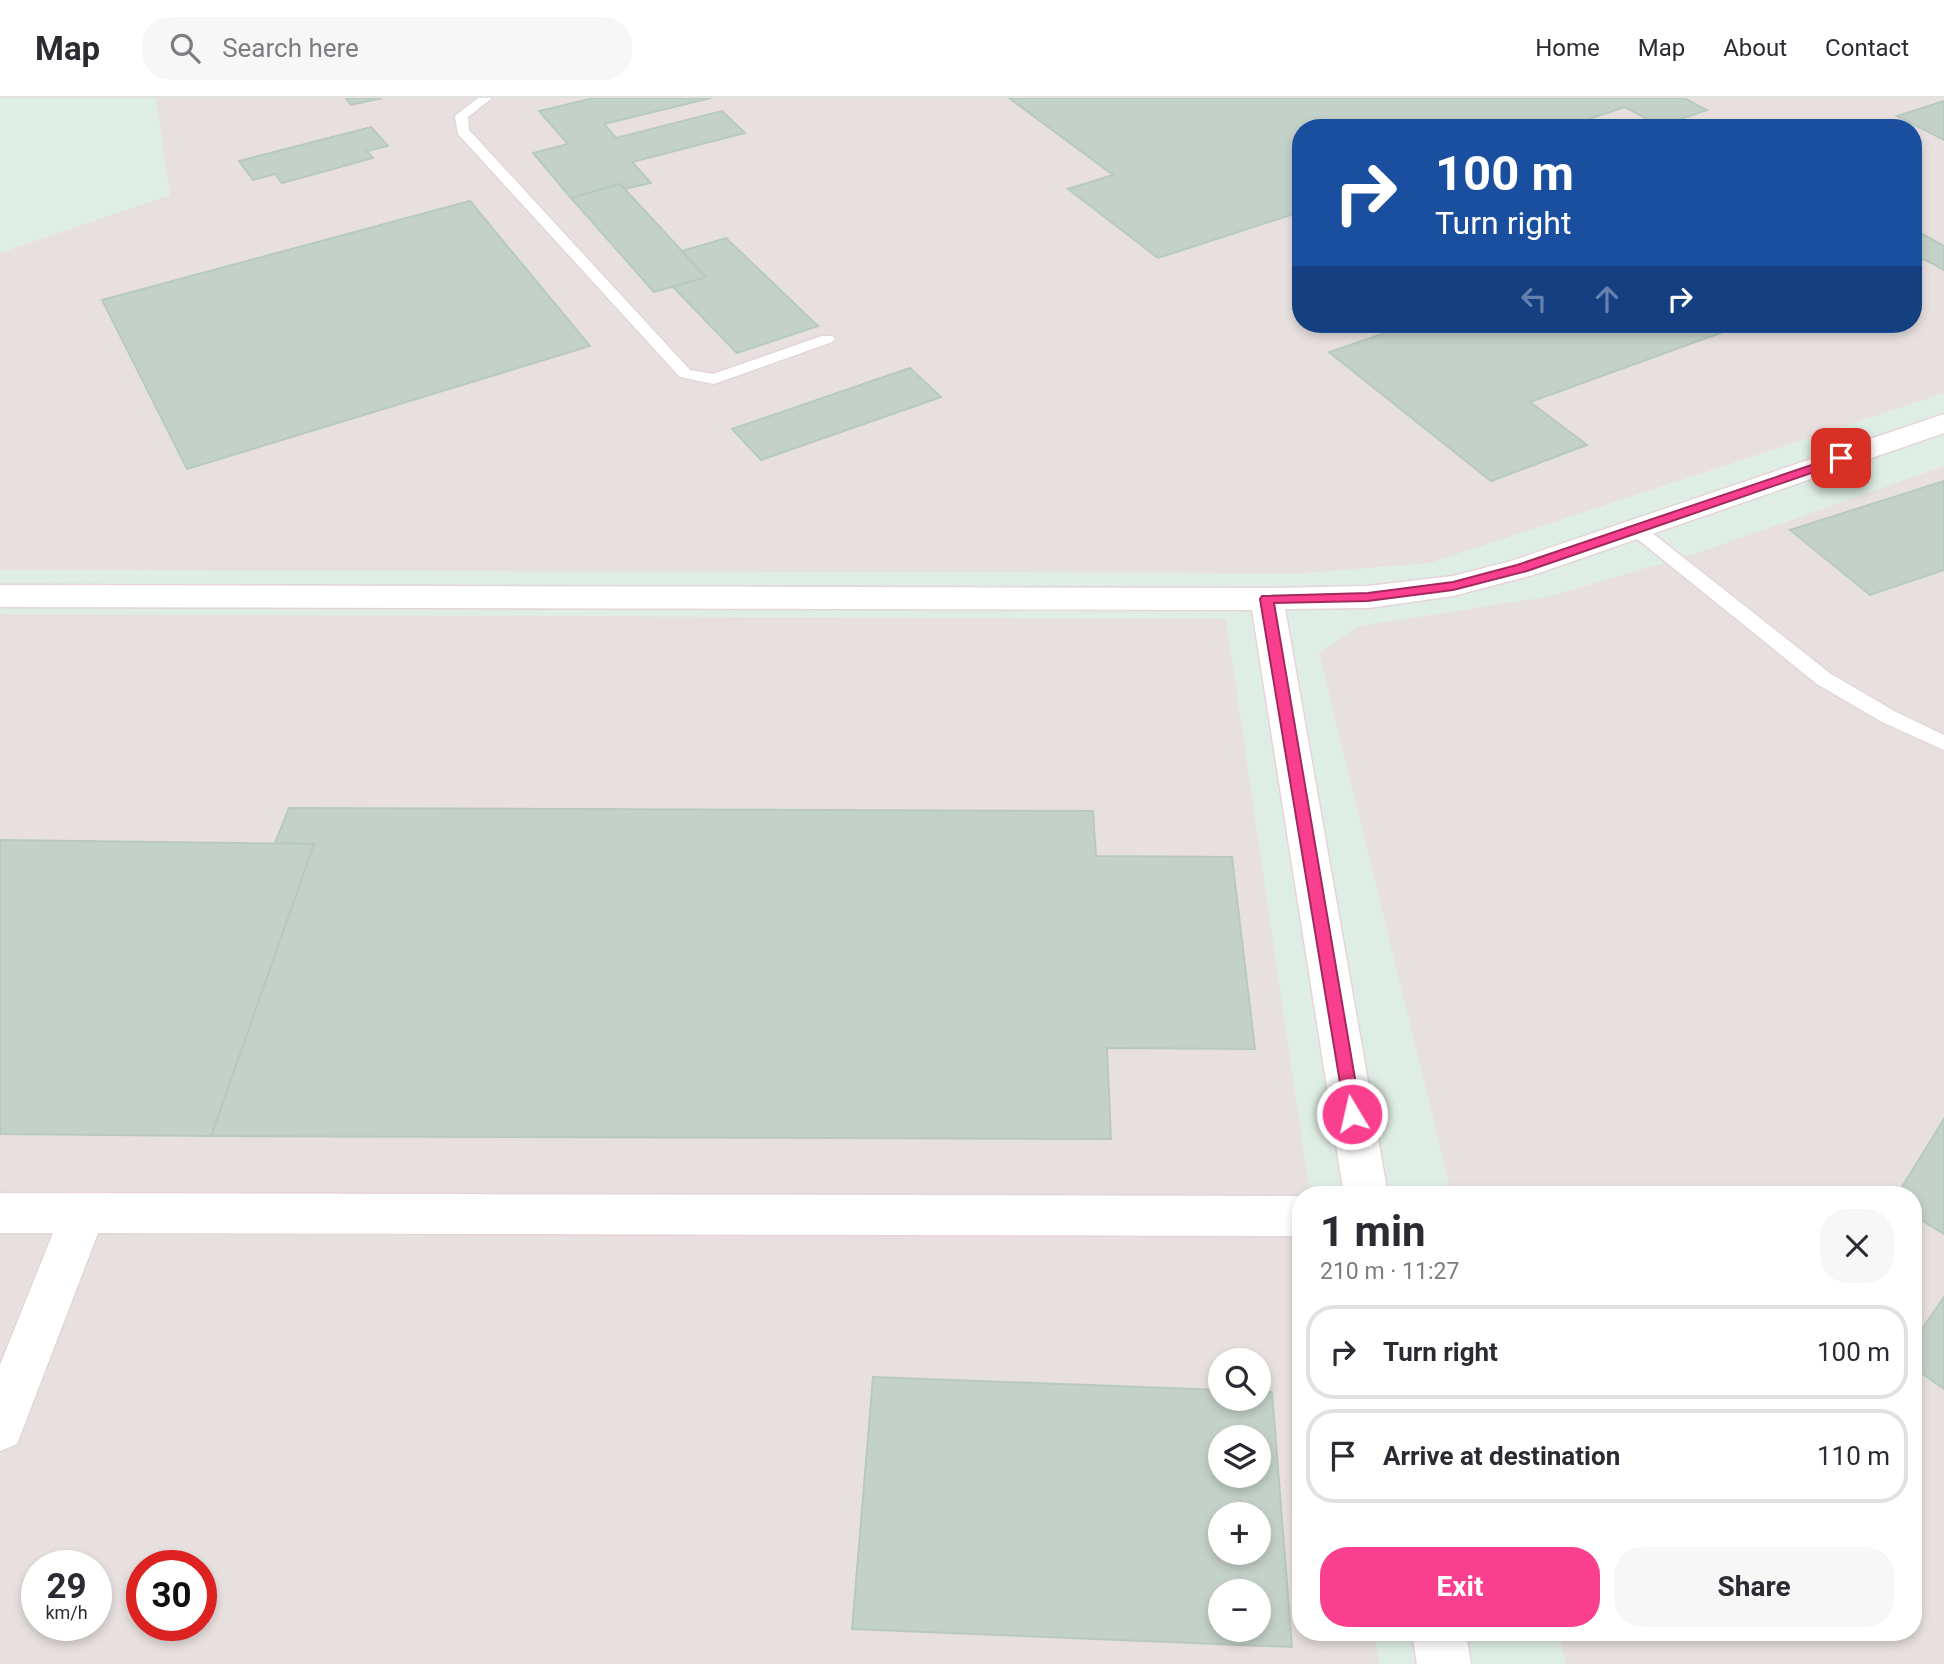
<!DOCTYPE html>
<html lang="en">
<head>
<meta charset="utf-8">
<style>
  body { margin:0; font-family:Roboto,sans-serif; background:#f7f7f7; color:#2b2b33; height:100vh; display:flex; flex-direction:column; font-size:26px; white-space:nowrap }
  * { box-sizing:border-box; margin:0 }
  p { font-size:23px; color:#7c7c81 }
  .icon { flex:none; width:38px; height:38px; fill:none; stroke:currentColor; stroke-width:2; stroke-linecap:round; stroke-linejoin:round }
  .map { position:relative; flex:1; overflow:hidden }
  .side { position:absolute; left:1292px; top:1088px; width:630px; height:455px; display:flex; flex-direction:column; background:#fff; border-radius:28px; box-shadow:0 4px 10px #0003 }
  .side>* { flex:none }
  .banner { position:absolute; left:1292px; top:21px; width:630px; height:214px; border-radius:28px; box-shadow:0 4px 10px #0003; background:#1a4fa0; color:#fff; overflow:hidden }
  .controls { position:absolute; left:1208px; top:1250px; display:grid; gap:14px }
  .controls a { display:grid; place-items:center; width:63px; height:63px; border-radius:50%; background:#fff; box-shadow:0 4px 10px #0003; font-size:35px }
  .speed { position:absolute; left:21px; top:1452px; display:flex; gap:14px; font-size:35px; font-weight:700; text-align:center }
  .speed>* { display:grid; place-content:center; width:91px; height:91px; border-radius:50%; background:#fff; box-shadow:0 4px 10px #0003; line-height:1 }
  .speed small { font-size:18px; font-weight:400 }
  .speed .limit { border:10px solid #d22; background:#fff; color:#111 }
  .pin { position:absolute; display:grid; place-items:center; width:60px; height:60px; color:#fff; margin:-30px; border-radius:14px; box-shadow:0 4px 10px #0006 }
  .me { position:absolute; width:77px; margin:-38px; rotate:351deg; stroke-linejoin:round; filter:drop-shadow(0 0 5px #0008) }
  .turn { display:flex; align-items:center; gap:24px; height:147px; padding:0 28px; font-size:32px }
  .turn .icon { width:91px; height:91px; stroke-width:2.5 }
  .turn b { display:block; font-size:49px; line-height:60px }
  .lanes { display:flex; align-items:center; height:66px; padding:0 28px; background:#0003; justify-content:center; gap:35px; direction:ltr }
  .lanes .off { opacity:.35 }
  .round { display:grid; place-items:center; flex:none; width:74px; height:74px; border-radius:28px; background:#f7f7f7 }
  .headline { display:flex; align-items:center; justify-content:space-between; height:119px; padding:0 28px }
  h1 { font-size:42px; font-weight:700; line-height:52px }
  .action { display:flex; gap:14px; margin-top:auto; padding:14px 28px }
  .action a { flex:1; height:80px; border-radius:28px; background:#fb3f8f; color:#fff; font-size:28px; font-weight:700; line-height:80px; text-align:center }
  .action a+a { background:#f7f7f7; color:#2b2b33 }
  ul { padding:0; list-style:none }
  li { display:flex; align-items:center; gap:21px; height:94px; margin:0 14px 10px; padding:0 14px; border:4px solid #e1e1e2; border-radius:28px }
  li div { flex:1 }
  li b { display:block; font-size:26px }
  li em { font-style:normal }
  header { display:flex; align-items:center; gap:42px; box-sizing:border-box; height:98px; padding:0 35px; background:#fff; border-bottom:2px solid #e1e1e2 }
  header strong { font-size:33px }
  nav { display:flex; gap:38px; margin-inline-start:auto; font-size:24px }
  .search { width:490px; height:63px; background:#f7f7f7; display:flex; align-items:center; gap:18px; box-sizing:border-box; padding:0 24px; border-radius:28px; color:#7c7c81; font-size:26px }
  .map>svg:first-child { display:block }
  .industrial { fill:#e7e0df; fill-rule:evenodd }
  .building { fill:#c4d1c8; stroke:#b8cabf; stroke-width:2; fill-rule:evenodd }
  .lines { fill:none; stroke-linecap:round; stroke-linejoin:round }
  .lane-casing { stroke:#e5d4db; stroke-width:3 }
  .street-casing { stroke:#e5d4db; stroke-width:3 }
  .lane { fill:#fff; fill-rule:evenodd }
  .street { fill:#fff; fill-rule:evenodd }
  .route { fill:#fb3f8f; stroke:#a3295d; stroke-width:2 }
</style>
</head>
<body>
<header>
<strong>Map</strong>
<div class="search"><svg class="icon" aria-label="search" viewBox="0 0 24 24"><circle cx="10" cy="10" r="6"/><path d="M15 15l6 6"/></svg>Search here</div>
<nav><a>Home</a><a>Map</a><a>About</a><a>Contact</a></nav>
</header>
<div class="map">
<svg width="1944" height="1566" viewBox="0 0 1944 1566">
  <rect width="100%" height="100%" fill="#dfeee4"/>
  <g class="industrial">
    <path d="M156,0h1788v295l-514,170 -127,10 -1303,-3v-317l170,-58zM1300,30h613v196h-613z"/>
    <path d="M1944,368v1198h-378l-7,-31h354v-438h-461l-133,-542 41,-27 187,-29 151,-44z"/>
    <path d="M0,516l1226,5 84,576h-10v438h75l4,31h-1379zM1220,1262h38v38h-38zM1220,1339h38v38h-38zM1220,1416h38v38h-38zM37,1468h59v60h-59zM142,1468h59v60h-59zM1220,1493h38v38h-38z"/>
  </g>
  <g class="building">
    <path d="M346,0h36l-31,7z"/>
    <path d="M594,0h117l-107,26 12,14 106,-27 23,22 -113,29 19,21 -26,6 -5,-5 -49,14 -38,-45 35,-9 -29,-33z"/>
    <path d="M1009,0h675l23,12 -47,16 -35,-19 -63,21h-262v84l-142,46 -90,-69 45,-14z"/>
    <path d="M1944,3v39l-47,-24z"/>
    <path d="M371,29l17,19 -21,5 6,7 -91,25 -7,-9 -22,6 -14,-19z"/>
    <path d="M620,86l62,67 24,26 -52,15 -83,-94z"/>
    <path d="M470,103l120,145 -403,123 -85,-169z"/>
    <path d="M1913,131l31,17v24l-20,-11 -11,4z"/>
    <path d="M726,140l92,88 -81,27 -64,-66 33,-10 -24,-26z"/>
    <path d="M1399,226h346l-215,78 57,43 -96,36 -162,-129 74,-25z"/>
    <path d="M910,270l31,29 -180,63 -29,-31z"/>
    <path d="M1944,383v89l-74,25 -80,-65z"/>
    <path d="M289,710l804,3 3,45 136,1 23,192 -148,-1 4,91 -900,-3 103,-292 -39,-1z"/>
    <path d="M0,742l314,4 -103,292 -211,-2z"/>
    <path d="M1944,1021v115l-31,-19v-20h-16z"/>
    <path d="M1944,1199v92l-31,-22v-25z"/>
    <path d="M873,1279l347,13v8h38v-7l14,1 20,255 -440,-18zM1220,1339h38v38h-38zM1220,1416h38v38h-38zM1220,1493h38v38h-38z"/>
  </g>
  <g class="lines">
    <defs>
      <g id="lane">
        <path d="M478,0h14l-24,19 1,13 221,240 23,4 109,-38h10l3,3 -3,3 -118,42 -34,-7 -222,-243 -3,-18z"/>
        <path d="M1636,426l6,1 189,149 65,38 48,23v15l-62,-28 -65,-38 -187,-151 -3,-4 3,-4z"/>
      </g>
      <g id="street">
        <path d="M1944,316v19l-411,142 -80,21 -85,12 -83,1 103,586h-44l-92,-585 -1252,-3v-22l1267,3 101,-2 85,-10 58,-15z"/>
        <path d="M0,1095l1300,3v40l-1202,-3 -81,211 -17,7v-86l53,-132h-53z"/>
        <path d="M1412,1535h54l5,31h-54z"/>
      </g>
    </defs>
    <use href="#lane" class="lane-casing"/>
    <use href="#street" class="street-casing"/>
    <use href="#lane" class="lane"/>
    <use href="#street" class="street"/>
  </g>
  <path class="route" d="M1841,357l5,1v5l-319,110 -74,19 -85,11 -94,2 87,511 -2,5 -7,2 -6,-2 -86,-520 2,-3 106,-3 85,-11 64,-17z"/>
</svg>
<div class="controls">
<a><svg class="icon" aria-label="search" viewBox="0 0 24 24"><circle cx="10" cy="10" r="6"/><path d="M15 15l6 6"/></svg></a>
<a><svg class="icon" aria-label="layers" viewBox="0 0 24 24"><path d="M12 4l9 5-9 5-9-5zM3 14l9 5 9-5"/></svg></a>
<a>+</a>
<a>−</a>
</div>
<div class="speed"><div>29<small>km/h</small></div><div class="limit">30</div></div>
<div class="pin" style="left:1841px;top:360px;background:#d93025"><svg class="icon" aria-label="arrive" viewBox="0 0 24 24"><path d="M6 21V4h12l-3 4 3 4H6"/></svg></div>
<svg class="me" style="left:1352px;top:1016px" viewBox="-20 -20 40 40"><circle r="17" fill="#fb3f8f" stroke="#fff" stroke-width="3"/><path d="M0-11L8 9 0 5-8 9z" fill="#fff"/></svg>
<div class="banner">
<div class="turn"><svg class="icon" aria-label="right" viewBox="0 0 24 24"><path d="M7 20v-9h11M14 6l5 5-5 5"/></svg><div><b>100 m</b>Turn right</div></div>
<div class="lanes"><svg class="icon off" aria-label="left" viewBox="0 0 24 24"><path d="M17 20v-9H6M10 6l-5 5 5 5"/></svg><svg class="icon off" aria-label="ahead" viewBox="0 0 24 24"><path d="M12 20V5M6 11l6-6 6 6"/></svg><svg class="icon" aria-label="right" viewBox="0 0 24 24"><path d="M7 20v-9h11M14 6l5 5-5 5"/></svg></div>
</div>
<section class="side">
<div class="headline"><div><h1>1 min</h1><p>210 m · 11:27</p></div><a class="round"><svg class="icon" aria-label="close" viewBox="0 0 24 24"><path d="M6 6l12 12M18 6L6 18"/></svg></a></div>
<ul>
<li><svg class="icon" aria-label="right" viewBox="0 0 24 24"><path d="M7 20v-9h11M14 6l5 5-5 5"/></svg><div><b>Turn right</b></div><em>100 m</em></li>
<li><svg class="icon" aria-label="arrive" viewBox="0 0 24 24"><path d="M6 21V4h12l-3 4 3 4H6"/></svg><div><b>Arrive at destination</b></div><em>110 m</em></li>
</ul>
<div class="action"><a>Exit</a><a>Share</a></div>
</section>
</div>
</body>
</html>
